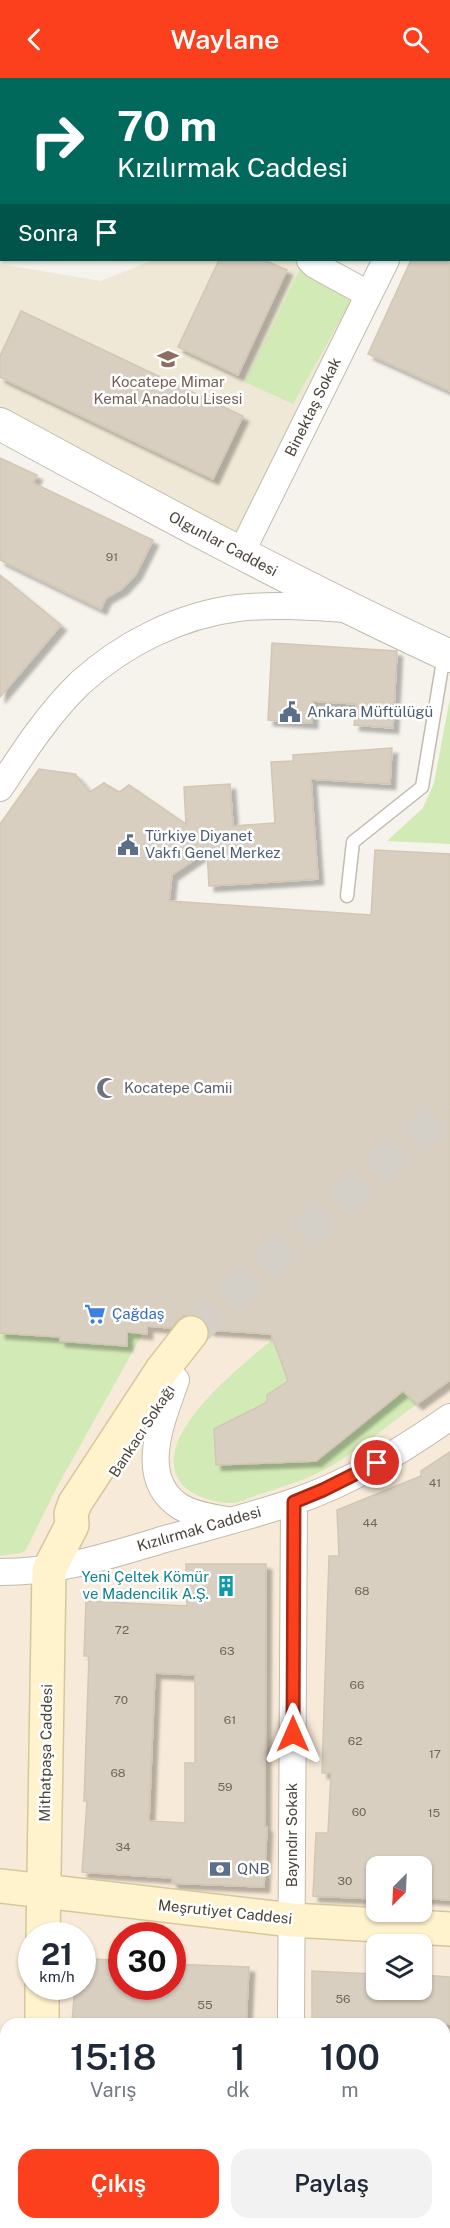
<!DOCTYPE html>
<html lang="tr">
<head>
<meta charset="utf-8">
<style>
  :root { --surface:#fff; --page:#f2f2f3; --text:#1f2937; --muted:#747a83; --accent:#fc3f1d }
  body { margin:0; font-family:"Public Sans",sans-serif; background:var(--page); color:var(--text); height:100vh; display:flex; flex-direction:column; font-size:22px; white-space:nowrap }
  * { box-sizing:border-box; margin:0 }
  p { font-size:20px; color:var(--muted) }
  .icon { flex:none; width:33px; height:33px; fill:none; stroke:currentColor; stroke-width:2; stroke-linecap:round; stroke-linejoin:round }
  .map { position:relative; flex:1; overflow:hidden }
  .panel { position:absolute; left:0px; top:1940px; width:450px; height:212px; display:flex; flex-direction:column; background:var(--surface); border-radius:18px 18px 0 0; box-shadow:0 2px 4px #0004 }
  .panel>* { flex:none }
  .banner { position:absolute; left:0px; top:0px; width:450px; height:183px; box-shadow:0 2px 4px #0004; background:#00695c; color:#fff; overflow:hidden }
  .needle { width:39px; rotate:204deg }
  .fabs { position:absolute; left:366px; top:1778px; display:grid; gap:12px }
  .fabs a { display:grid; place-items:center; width:66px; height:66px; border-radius:12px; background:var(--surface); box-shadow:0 2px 4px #0004; font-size:30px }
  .speed { position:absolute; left:18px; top:1844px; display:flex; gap:12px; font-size:30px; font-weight:700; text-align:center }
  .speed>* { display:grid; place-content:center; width:78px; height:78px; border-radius:50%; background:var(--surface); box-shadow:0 2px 4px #0004; line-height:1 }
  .speed small { font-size:15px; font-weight:400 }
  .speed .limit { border:9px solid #d22; background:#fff; color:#111 }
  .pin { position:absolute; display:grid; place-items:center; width:51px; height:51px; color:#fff; margin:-26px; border:3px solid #fff; border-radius:50%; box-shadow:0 2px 6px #0007 }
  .me { position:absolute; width:66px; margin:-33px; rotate:0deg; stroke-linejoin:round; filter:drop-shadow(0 0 4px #0008) }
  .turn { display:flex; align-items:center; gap:21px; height:126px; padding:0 18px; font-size:27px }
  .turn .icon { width:78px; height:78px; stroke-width:2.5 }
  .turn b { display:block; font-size:42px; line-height:51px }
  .then { display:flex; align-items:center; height:57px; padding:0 18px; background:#0003; gap:12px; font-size:22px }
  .eta { display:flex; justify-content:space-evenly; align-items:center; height:102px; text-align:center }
  .eta b { font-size:36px; font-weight:600; line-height:42px }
  .action { display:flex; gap:12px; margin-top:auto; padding:12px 18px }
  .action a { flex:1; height:69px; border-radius:18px; background:var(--accent); color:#fff; font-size:24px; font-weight:600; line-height:69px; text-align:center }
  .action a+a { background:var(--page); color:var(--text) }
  header { display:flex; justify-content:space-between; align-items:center; height:78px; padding:0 18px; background:var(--accent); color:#fff; font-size:27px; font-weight:600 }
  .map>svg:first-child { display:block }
  .commercial { fill:#f7ead8; fill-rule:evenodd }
  .education { fill:#efe8d6 }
  .green { fill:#d2eab5 }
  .building { fill:#d8cfc1; stroke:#d3c7b4; stroke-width:1.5; fill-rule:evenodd; filter:url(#shadow) }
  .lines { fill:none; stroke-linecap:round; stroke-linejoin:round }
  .secondary-tunnel { stroke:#d4d0c8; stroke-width:33; stroke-dasharray:33 16; stroke-linecap:butt }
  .service-casing { stroke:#c2bbae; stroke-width:15 }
  .minor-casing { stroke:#c2bbae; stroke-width:28 }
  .tertiary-casing { stroke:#c2bbae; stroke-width:34 }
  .secondary-casing { stroke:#d6c79b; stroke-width:36 }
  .service { stroke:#fff; stroke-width:12 }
  .minor { stroke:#fff; stroke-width:26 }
  .tertiary { stroke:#fff; stroke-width:32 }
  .secondary { stroke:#fff3cd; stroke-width:33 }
  .route-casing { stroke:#a42913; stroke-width:15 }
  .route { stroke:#fc3f1d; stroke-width:10 }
  .labels { text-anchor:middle; stroke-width:5; stroke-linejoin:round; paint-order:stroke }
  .number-label { font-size:12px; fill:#6e675b }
  .education-label { font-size:15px; fill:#785e54; stroke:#fff }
  .street-label { font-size:15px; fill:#4b4439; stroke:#fff }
  .service-label { font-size:15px; fill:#4e5e75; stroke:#fff; text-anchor:start }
  .worship-label { font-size:15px; fill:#5b616d; stroke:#fff; text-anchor:start }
  .shop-label { font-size:15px; fill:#366cbe; stroke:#fff; text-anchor:start }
  .culture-label { font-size:15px; fill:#0d838f; stroke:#fff; text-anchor:end }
</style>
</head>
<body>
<header><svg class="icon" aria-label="back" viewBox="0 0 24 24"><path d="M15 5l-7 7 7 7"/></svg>Waylane<svg class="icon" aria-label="search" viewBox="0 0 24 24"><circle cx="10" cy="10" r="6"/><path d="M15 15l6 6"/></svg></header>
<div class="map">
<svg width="450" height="2150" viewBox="0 0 450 2150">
  <defs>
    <filter id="shadow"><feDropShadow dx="5.5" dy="5.5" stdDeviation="1.5" flood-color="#0004"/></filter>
  </defs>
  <rect width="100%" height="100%" fill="#f6f3ec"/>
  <path class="commercial" d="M 450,1029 L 450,2150 L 0,2150 L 0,1255 L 60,1259 L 60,1263 L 126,1268 L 127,1254 L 147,1256 L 147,1248 L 195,1251 L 233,1216 ZM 376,1788 L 422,1788 L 422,1833 L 376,1833 ZM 32,1857 L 82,1857 L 82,1908 L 32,1908 ZM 122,1857 L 172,1857 L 172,1908 L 122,1908 ZM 376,1866 L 422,1866 L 422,1911 L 376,1911 ZM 6,1946 L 444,1946 L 444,2145 L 6,2145 Z"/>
  <path class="education" d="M 153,182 L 310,182 L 368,216 L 240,477 L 0,346 L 0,186 L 101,203 Z"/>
  <g class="green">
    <path d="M 300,191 L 354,218 L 293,326 L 245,304 Z"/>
    <path d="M 450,620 L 450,766 L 387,763 L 423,730 L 434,705 Z"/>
    <path d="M 127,1254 L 143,1255 L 57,1409 L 26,1472 L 21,1475 L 0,1478 L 0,1255 L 60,1259 L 60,1263 L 126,1268 Z"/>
    <path d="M 278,1257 L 284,1264 L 276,1271 L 288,1303 L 267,1317 L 267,1324 L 252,1330 L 247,1342 L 214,1351 L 216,1387 L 316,1383 L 403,1313 L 417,1326 C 386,1348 350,1380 316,1396 C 298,1404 279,1410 260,1416 C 251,1419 239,1426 230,1425 C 215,1425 189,1417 181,1405 C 146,1359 247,1283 278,1257 Z"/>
  </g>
  <g class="building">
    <path d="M 219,182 L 264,182 L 287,192 L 238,297 L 178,269 Z"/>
    <path d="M 411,182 L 450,182 L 450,313 L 368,276 Z"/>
    <path d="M 21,233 L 243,338 L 213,401 L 0,299 L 0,278 Z"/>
    <path d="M 0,380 L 37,397 L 33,405 L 153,462 L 136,496 L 122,511 L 106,520 L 101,531 L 0,482 Z"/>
    <path d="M 0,497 L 61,547 L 0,619 Z"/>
    <path d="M 272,565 L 397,573 L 393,650 L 354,647 L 356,626 L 313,623 L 312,645 L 268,642 Z"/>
    <path d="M 392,670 L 390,706 L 311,701 L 318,801 L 209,808 L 207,773 L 172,797 L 169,823 L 371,837 L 375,772 L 450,776 L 450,1302 L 417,1326 L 403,1313 L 316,1383 L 216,1387 L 214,1351 L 267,1324 L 267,1317 L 288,1303 L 271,1256 L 209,1252 L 203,1241 L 193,1236 L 183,1238 L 171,1250 L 147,1248 L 147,1256 L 127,1254 L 127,1268 L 60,1263 L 60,1259 L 0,1255 L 0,746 L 39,691 L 75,696 L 90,714 L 104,705 L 119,714 L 129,707 L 186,746 L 184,709 L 230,706 L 233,748 L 275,745 L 271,684 L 293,683 L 293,677 Z"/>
    <path d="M 450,1374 L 450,1822 L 422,1820 L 422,1788 L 376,1788 L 376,1821 L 313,1818 L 316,1755 L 328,1755 L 331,1695 L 322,1695 L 329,1478 L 339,1478 L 337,1432 L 421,1398 L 421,1393 Z"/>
    <path d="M 186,1486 L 266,1486 L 265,1749 L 267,1749 L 264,1809 L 172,1805 L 172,1800 L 82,1794 L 87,1723 L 84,1723 L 89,1578 L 84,1578 L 86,1523 L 187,1528 ZM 155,1595 L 195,1597 L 195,1685 L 185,1685 L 185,1745 L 149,1743 Z"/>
    <path d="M 82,1880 L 122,1883 L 122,1908 L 172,1908 L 172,1886 L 249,1889 L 246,1946 L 72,1944 L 75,1908 L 82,1908 Z"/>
    <path d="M 312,1893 L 373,1896 L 373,1911 L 422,1911 L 422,1897 L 450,1899 L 450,1946 L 312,1946 Z"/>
  </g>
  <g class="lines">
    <path class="secondary-tunnel" d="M 191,1255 L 233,1216 L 450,1029"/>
    <defs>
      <path id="service" d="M 347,818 L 353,764 L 422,709 L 444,577"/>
      <g id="minor">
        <path d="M 257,2 L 258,0"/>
        <path d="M 448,57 L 450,54"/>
        <path d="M 310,182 L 315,187 L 368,216"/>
        <path d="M 240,477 L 386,182"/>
        <path d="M 0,710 C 24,673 49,635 80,605 C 123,566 180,537 238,530 C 274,526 311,529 347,531"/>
        <path d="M 176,1302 C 163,1340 135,1401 181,1429 C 194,1437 211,1439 226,1442"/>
        <path d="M 0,1494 C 61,1494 108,1478 165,1461 C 208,1449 251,1438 293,1424 C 350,1405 401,1373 450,1339"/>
        <path d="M 291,1946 L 294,1424"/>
        <path d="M 288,2150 L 288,2145"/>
      </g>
      <path id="tertiary" d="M 0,346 C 149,427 296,507 450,578"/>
      <g id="secondary">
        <path d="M 0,3 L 1,0"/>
        <path d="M 0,1808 L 292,1842 L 450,1851"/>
        <path d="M 43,1857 L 49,1492 L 72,1447 L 71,1436 L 75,1425 L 162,1292 L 191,1255"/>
        <path d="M 42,1946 L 42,1908"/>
        <path d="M 38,2150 L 38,2145"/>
      </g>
    </defs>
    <use href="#service" class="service-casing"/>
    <use href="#minor" class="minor-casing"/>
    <use href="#tertiary" class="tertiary-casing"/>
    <use href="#secondary" class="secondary-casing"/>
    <use href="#service" class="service"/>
    <use href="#minor" class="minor"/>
    <use href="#tertiary" class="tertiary"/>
    <use href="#secondary" class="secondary"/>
  </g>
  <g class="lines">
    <defs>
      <path id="route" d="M 293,1656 L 294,1424 L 323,1412 L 377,1385"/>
    </defs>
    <use href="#route" class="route-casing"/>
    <use href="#route" class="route"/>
  </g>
  <defs>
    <symbol id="school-bare" viewBox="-9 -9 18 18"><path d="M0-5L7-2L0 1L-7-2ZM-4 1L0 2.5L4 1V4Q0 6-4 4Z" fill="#8d6e63" stroke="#fff" stroke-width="2.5" paint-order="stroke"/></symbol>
    <symbol id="civic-bare" viewBox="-9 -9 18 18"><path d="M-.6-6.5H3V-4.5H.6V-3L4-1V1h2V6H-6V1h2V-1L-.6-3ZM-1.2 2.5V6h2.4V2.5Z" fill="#5c6f8a" stroke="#fff" stroke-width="2.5" paint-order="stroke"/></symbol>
    <symbol id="mosque-bare" viewBox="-9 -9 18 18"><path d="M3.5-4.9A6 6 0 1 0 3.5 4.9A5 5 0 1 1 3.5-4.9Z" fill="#6b7280" stroke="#fff" stroke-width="2.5" paint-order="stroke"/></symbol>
    <symbol id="supermarket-bare" viewBox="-9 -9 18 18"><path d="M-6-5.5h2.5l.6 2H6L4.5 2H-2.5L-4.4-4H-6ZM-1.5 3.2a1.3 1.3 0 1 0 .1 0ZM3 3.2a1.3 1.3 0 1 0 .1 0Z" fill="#3f7fe0" stroke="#fff" stroke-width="2.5" paint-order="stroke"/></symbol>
    <symbol id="building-bare" viewBox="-9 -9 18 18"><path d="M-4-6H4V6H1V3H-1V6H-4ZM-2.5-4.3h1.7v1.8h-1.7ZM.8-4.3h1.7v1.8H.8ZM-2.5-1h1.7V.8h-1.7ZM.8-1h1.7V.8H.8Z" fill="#0f9aa8" stroke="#fff" stroke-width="2.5" paint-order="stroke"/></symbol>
    <symbol id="bank-bare" viewBox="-9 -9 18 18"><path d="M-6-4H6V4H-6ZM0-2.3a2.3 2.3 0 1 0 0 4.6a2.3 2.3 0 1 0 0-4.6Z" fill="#5c6f8a" stroke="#fff" stroke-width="2.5" paint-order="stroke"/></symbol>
  </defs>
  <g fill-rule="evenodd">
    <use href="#school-bare" x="153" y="266" width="30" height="30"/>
    <use href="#civic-bare" x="275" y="619" width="30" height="30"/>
    <use href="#civic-bare" x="113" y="752" width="30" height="30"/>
    <use href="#mosque-bare" x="92" y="995" width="30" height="30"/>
    <use href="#supermarket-bare" x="80" y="1221" width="30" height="30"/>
    <use href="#building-bare" x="211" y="1493" width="30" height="30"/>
    <use href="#bank-bare" x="205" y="1776" width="30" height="30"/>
  </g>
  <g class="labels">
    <g class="number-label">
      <text x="112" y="483">91</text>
      <text x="435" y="1409">41</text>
      <text x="370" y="1449">44</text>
      <text x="362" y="1517">68</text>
      <text x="122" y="1556">72</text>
      <text x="227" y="1577">63</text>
      <text x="357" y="1611">66</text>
      <text x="121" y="1626">70</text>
      <text x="230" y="1646">61</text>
      <text x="355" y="1667">62</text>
      <text x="435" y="1680">17</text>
      <text x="118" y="1699">68</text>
      <text x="225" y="1713">59</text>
      <text x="359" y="1738">60</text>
      <text x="434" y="1739">15</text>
      <text x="123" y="1773">34</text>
      <text x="345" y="1807">30</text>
      <text x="343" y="1925">56</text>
      <text x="205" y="1931">55</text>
    </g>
    <g class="education-label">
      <text x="168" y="309">Kocatepe Mimar<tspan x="168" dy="17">Kemal Anadolu Lisesi</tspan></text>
    </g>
    <g class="street-label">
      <text transform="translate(313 329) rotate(-64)" y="5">Binektaş Sokak</text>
      <text transform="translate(223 466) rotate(28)" y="5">Olgunlar Caddesi</text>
      <text transform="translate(142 1353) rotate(-57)" y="5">Bankacı Sokağı</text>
      <text transform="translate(199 1451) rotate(-16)" y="5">Kızılırmak Caddesi</text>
      <text transform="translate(46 1675) rotate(-89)" y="5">Mithatpaşa Caddesi</text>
      <text transform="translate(292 1757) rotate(-90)" y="5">Bayındır Sokak</text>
      <text transform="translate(225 1834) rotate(6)" y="5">Meşrutiyet Caddesi</text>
    </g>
    <g class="service-label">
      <text x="307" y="639">Ankara Müftülügü</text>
      <text x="145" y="763">Türkiye Diyanet<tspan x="145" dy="17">Vakfı Genel Merkez</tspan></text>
      <text x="237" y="1796">QNB</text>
    </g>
    <g class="worship-label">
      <text x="124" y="1015">Kocatepe Camii</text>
    </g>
    <g class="shop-label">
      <text x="112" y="1241">Çağdaş</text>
    </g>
    <g class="culture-label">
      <text x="209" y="1504">Yeni Çeltek Kömür<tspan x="209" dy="17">ve Madencilik A.Ş.</tspan></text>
    </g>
  </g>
</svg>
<div class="fabs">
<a><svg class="needle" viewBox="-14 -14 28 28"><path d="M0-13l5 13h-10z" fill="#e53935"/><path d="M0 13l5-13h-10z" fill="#747a83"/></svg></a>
<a><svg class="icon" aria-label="layers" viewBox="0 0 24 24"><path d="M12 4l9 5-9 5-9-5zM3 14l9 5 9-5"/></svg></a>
</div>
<div class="speed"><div>21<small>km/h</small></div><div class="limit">30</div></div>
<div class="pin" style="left:377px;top:1385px;background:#d93025"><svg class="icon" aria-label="arrive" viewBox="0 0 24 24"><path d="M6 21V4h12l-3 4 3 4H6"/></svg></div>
<svg class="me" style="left:293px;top:1656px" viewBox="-20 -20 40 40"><path d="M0-17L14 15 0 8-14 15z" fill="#fc3f1d" stroke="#fff" stroke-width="4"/></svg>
<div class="banner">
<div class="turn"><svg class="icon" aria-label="right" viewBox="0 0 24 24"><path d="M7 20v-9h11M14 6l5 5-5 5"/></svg><div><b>70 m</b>Kızılırmak Caddesi</div></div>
<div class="then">Sonra<svg class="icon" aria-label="arrive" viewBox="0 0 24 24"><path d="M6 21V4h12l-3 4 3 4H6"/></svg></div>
</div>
<section class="panel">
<div class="eta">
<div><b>15:18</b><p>Varış</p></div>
<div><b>1</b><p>dk</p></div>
<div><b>100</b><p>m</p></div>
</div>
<div class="action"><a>Çıkış</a><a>Paylaş</a></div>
</section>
</div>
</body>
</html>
